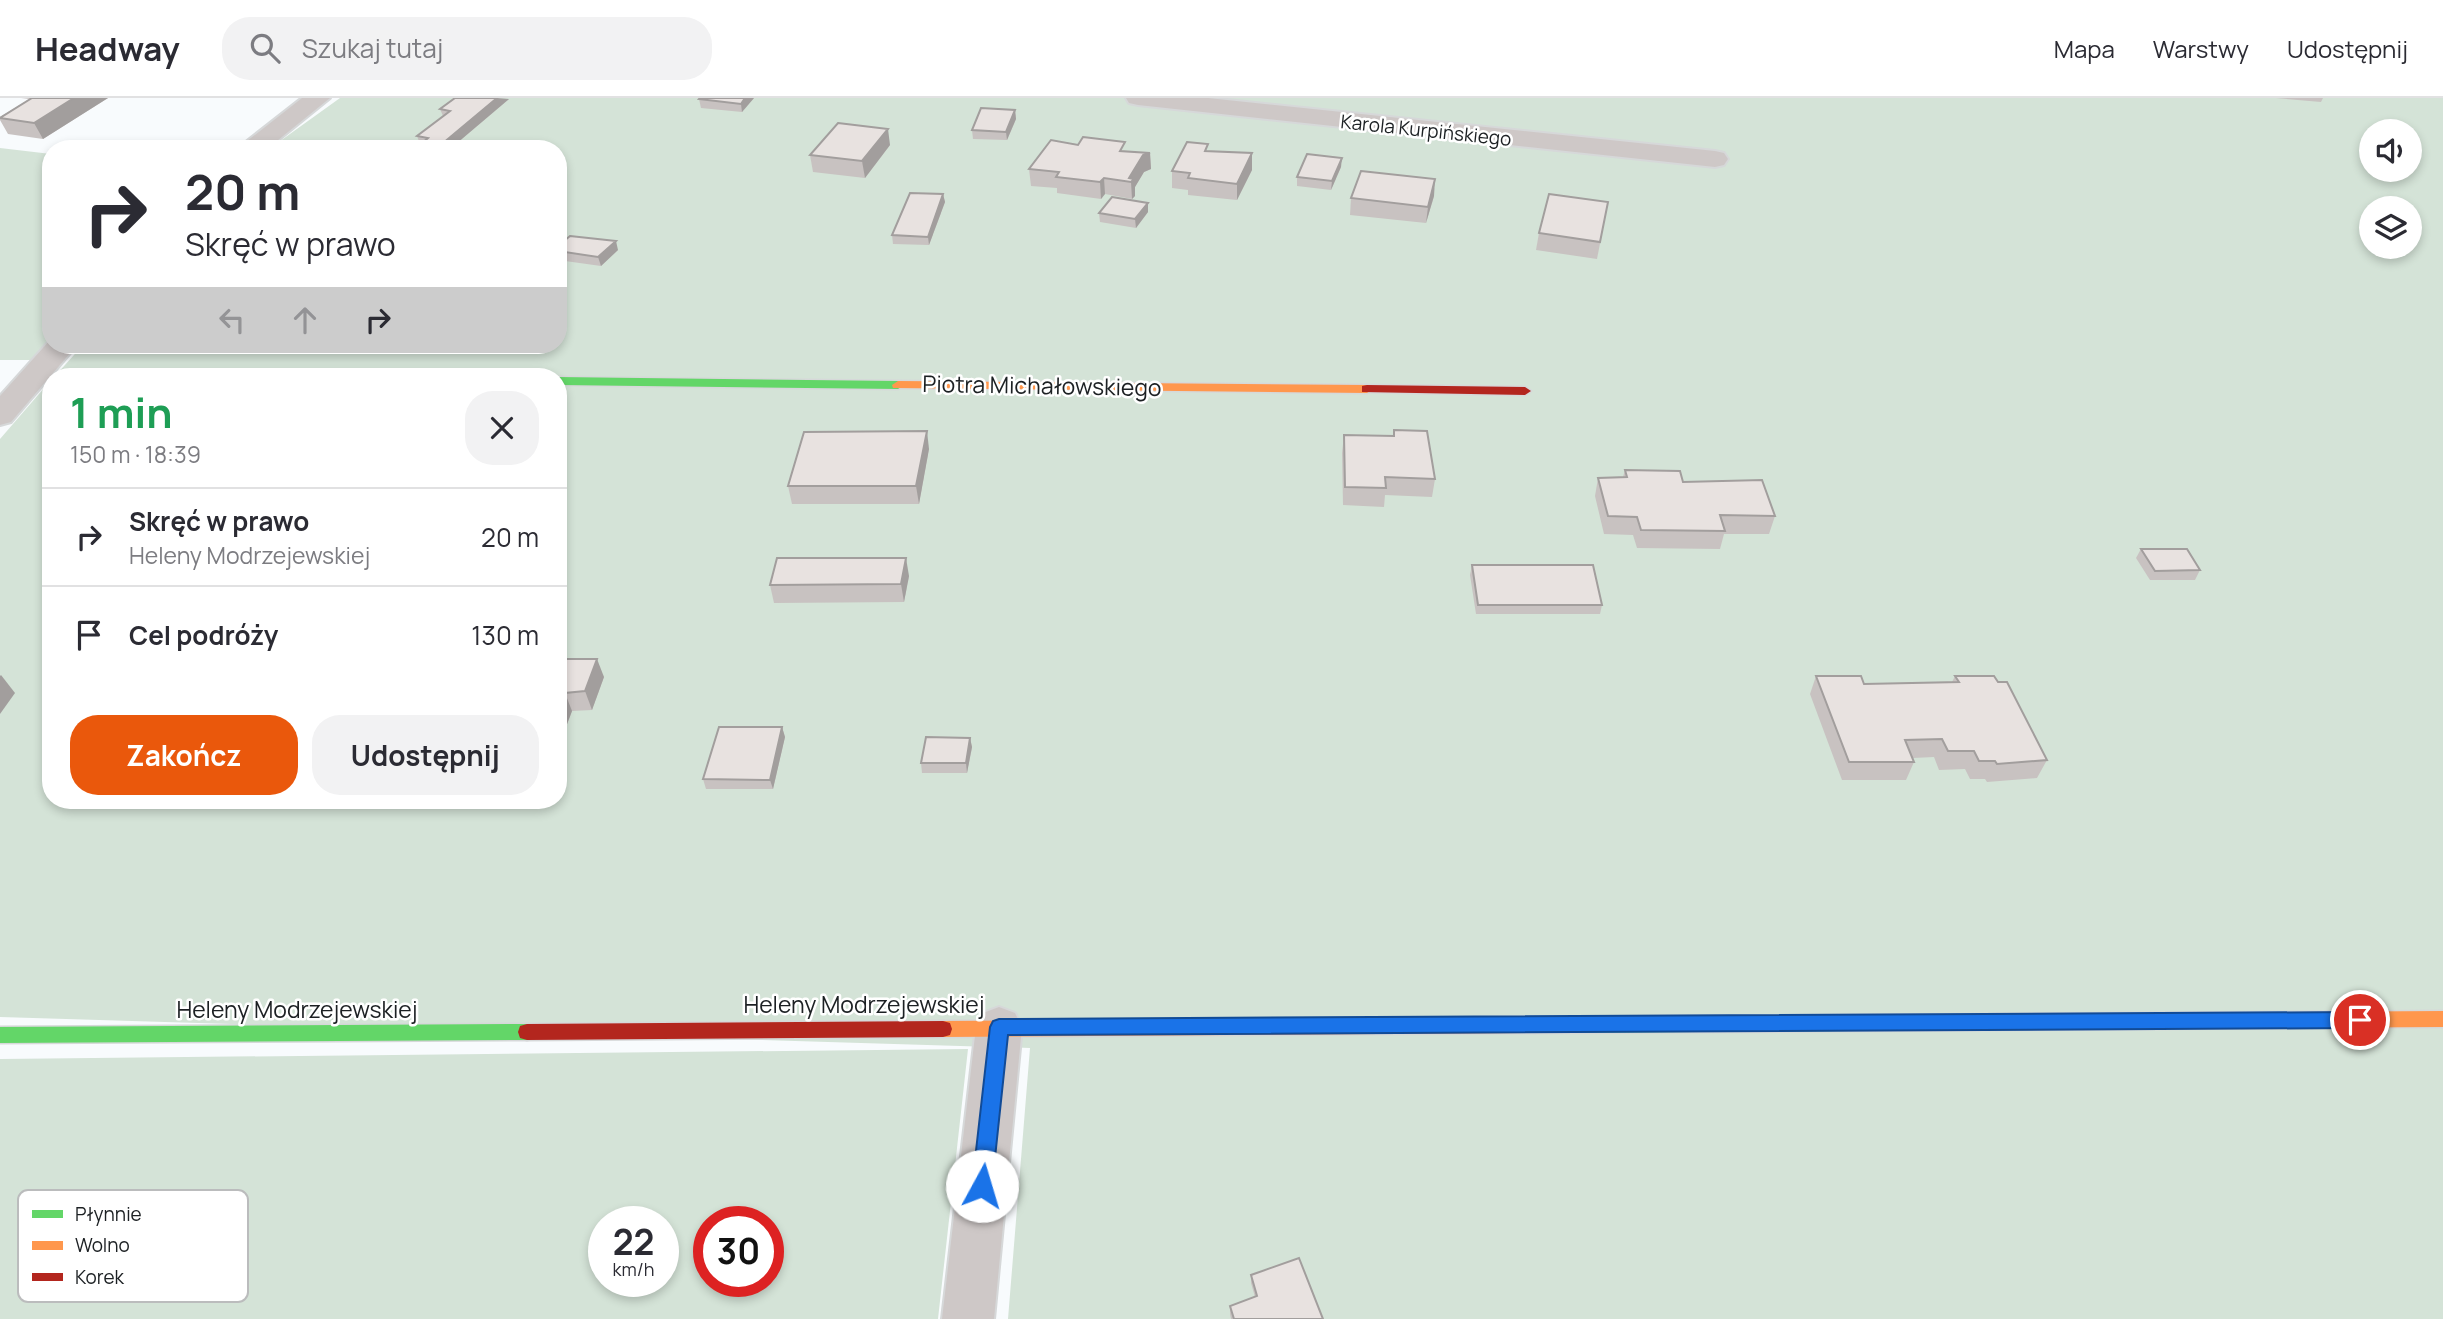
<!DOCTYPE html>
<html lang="pl">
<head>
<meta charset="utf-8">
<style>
  :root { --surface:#fff; --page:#f2f2f3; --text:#2b2b33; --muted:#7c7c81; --line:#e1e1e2; --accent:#ea580c }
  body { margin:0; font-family:Manrope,sans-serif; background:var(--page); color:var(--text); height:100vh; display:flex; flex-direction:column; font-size:26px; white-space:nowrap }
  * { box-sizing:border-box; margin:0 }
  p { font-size:23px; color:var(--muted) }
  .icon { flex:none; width:38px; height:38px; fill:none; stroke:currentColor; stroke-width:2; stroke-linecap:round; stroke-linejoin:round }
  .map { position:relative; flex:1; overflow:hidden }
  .panel { position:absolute; left:42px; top:270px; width:525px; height:441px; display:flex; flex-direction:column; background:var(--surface); border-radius:28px; box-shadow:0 4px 10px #0003 }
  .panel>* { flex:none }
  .guide { position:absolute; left:42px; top:42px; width:525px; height:214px; border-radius:28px; box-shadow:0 4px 10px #0003; background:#fff; color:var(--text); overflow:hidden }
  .tools { position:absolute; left:2359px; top:21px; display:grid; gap:14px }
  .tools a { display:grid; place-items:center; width:63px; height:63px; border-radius:50%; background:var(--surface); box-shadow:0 4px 10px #0003; font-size:35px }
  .speed { position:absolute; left:588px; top:1108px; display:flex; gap:14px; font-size:35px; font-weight:700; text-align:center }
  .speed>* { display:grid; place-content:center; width:91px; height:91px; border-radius:50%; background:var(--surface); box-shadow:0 4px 10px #0003; line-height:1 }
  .speed small { font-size:18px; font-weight:400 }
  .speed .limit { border:10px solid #d22; background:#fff; color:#111 }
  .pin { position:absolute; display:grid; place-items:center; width:60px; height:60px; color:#fff; margin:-30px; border:4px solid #fff; border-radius:50%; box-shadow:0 2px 7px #0007 }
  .me { position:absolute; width:77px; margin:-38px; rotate:6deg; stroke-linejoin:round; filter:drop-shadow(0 0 5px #0008) }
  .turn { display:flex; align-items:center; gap:24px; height:147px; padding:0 28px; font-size:32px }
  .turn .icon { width:91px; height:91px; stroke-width:2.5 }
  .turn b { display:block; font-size:49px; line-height:60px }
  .lanes { display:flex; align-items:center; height:66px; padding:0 28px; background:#0003; justify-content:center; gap:35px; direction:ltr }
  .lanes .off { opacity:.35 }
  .round { display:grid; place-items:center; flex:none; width:74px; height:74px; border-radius:28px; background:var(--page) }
  .summary { display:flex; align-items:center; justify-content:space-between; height:119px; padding:0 28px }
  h1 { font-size:42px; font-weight:700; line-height:52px; color:#1e9e55 }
  .button { display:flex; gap:14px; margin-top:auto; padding:14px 28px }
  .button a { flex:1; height:80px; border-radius:28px; background:var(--accent); color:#fff; font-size:28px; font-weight:700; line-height:80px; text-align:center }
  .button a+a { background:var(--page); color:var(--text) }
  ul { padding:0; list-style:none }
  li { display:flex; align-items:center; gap:21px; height:98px; padding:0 28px; border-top:2px solid var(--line) }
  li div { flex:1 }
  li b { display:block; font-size:26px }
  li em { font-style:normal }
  header { display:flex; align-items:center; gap:42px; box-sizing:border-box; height:98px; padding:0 35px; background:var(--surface); border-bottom:2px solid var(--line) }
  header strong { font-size:33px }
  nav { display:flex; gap:38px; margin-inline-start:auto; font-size:24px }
  .search { width:490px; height:63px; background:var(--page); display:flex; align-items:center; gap:18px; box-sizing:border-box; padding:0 24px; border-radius:28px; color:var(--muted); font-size:26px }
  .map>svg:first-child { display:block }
  .green { fill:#d4e3d7; fill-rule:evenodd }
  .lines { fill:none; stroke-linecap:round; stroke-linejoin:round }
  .street-casing { stroke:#d6d8d9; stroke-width:4 }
  .fast-casing { stroke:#d6d8d9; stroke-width:3 }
  .slow-casing { stroke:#d6d8d9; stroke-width:3 }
  .jam-casing { stroke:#d6d8d9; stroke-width:3 }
  .street { fill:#cec8c7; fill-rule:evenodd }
  .fast { fill:#63d668; fill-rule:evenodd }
  .slow { fill:#ff974d; fill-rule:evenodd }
  .jam { fill:#b3261e; fill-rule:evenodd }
  .wall { fill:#c8c2c1 }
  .shaded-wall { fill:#a29e9d }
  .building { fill:#e8e2e0; stroke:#a29e9d; stroke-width:2 }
  .route { fill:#1a73e8; stroke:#114b97; stroke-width:2 }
  .labels { text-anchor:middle; stroke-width:5; stroke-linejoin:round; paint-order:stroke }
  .far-street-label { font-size:19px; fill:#1c2023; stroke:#fff }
  .street-label { font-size:23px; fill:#1c2023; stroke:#fff }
  .key { fill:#fff; stroke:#bbbcbd; stroke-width:2 }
  .key-label { font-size:19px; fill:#1c2023 }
</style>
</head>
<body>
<header>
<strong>Headway</strong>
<div class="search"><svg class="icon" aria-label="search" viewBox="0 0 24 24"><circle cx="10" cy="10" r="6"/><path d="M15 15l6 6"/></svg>Szukaj tutaj</div>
<nav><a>Mapa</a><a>Warstwy</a><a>Udostępnij</a></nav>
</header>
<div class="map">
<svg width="2443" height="1221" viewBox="0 0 2443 1221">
  <rect width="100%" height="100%" fill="#f8fbfd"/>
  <g class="green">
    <path d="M 340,0 L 2443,0 L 2443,1221 L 1008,1221 L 1030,950 L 0,919 L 0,341 L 51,282 L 51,702 L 558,702 L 558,278 L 55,278 L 83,247 L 558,247 L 558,51 L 269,51 ZM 2371,33 L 2410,33 L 2410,72 L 2371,72 ZM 2371,110 L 2410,110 L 2410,149 L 2371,149 Z"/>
    <path d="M 0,50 L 51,56 L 51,240 L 32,262 L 0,262 Z"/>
    <path d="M 968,951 L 938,1221 L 0,1221 L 0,961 ZM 604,1124 L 663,1124 L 663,1183 L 604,1183 ZM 709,1124 L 768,1124 L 768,1183 L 709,1183 Z"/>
  </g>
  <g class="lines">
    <defs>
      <g id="street">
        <path d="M 302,0 L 330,0 L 267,51 L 237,51 Z"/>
        <path d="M 1126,0 L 1208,0 L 1715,53 L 1724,55 L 1728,61 L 1724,67 L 1715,69 L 1138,7 L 1129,5 Z"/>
        <path d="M 51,241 L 51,247 L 77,247 L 11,324 L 0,327 L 0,298 Z"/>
        <path d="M 999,909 L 1015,915 L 1022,929 L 994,1221 L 942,1221 L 976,929 L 983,915 Z"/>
      </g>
      <g id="fast">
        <path d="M 558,279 L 898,283 L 904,287 L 898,291 L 558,287 Z"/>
        <path d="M 1997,916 L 2004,918 L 2006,924 L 2004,930 L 1997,932 L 1535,935 L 1528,933 L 1526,927 L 1528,921 L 1535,919 Z"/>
        <path d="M 527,926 L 534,928 L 536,934 L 534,940 L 527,942 L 0,945 L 0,929 Z"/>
      </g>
      <g id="slow">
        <path d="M 898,283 L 1367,287 L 1373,291 L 1367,295 L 893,290 L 892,287 Z"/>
        <path d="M 2443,913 L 2443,929 L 1997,932 L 1990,930 L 1988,924 L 1990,918 L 1997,916 Z"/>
        <path d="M 1535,919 L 1542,921 L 1544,927 L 1542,933 L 1535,935 L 943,939 L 936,937 L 934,931 L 936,925 L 943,923 Z"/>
      </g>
      <g id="jam">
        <path d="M 1367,287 L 1525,289 L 1531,293 L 1525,297 L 1362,294 L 1362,288 Z"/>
        <path d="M 943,923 L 950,925 L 952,931 L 950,937 L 943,939 L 527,942 L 520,940 L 518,934 L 520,928 L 527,926 Z"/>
      </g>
    </defs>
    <use href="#street" class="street-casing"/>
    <use href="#fast" class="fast-casing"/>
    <use href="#slow" class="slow-casing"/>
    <use href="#jam" class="jam-casing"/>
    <use href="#street" class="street"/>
    <use href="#fast" class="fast"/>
    <use href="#slow" class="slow"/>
    <use href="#jam" class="jam"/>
  </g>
  <g class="wall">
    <path d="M 21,0 L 108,0 L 43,41 L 8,36 L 0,22 L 0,19 L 30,1 Z"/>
    <path d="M 754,0 L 742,14 L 701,10 L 699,1 Z"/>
    <path d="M 2276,0 L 2323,0 L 2321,4 Z"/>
    <path d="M 509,1 L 450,51 L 415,51 L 420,46 L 417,38 L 443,18 L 440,11 Z"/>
    <path d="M 1015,12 L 1016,21 L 1007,42 L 973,41 L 972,32 Z"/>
    <path d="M 890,47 L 865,80 L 813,74 L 810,57 Z"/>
    <path d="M 1078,47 L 1125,53 L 1150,55 L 1151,71 L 1144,74 L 1135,89 L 1135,98 L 1132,101 L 1105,96 L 1101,101 L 1057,95 L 1057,90 L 1031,88 L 1029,71 Z"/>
    <path d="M 1208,53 L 1252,55 L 1252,72 L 1237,102 L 1188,97 L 1188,92 L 1172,90 L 1172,73 Z"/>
    <path d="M 1341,69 L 1331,92 L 1297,88 L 1297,79 Z"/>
    <path d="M 943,96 L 945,104 L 929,147 L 893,146 L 892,137 Z"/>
    <path d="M 1434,98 L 1426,125 L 1350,117 L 1351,100 Z"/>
    <path d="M 1608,104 L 1597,161 L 1536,152 L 1539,135 Z"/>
    <path d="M 1148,114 L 1136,130 L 1100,124 L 1099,115 Z"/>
    <path d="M 558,148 L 618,152 L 601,168 L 558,162 Z"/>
    <path d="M 1344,337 L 1435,381 L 1432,399 L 1385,397 L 1384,409 L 1343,407 L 1342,355 Z"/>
    <path d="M 929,351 L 919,406 L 792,406 L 788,388 Z"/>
    <path d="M 1625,372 L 1683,384 L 1775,418 L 1769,436 L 1724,436 L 1720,451 L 1637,450 L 1633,437 L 1604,436 L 1595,398 L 1598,380 L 1623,379 Z"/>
    <path d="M 2141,451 L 2200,472 L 2195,482 L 2150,482 L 2136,460 Z"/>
    <path d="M 1472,467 L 1602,507 L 1600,516 L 1476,516 L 1470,477 Z"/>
    <path d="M 909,478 L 904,504 L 774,505 L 770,487 Z"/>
    <path d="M 558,561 L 604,579 L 592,612 L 572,613 L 561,642 L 558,643 Z"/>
    <path d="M 1816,578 L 1864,586 L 1952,584 L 1955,578 L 2047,662 L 2037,680 L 1987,684 L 1985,681 L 1970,681 L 1965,671 L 1939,672 L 1934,659 L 1913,660 L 1914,664 L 1906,682 L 1842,682 L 1810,596 Z"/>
    <path d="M 782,629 L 785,639 L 773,691 L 706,691 L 703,681 Z"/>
    <path d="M 970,640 L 972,649 L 967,675 L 922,675 L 921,665 Z"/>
    <path d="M 1251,1177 L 1323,1221 L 1231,1221 L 1230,1216 L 1230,1208 L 1255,1199 L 1251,1185 Z"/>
  </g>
  <g class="shaded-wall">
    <path d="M 74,0 L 108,0 L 43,41 L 34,25 Z"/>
    <path d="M 497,0 L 509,1 L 450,51 L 436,51 Z"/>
    <path d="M 745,0 L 754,0 L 742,14 L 741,6 Z"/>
    <path d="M 1015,12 L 1016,21 L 1007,42 L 1006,34 Z"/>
    <path d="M 888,31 L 890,47 L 865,80 L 862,63 Z"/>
    <path d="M 1150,55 L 1151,71 L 1144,74 L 1135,89 L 1135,98 L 1132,101 L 1131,84 L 1129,80 L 1143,57 Z"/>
    <path d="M 1252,55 L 1252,72 L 1237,102 L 1237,86 Z"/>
    <path d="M 1342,60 L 1341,69 L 1331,92 L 1332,83 Z"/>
    <path d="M 1104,80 L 1105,96 L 1101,101 L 1100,84 Z"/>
    <path d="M 1435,81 L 1434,98 L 1426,125 L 1428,109 Z"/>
    <path d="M 943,96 L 945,104 L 929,147 L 928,139 Z"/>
    <path d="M 1148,105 L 1148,114 L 1136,130 L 1135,121 Z"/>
    <path d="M 616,143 L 618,152 L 601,168 L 598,159 Z"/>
    <path d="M 927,333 L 929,351 L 919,406 L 916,388 Z"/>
    <path d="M 906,460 L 909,478 L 904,504 L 901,486 Z"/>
    <path d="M 597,561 L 604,579 L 592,612 L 585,593 Z"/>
    <path d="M 1,577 L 15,595 L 0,616 L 0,578 Z"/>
    <path d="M 565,595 L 572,613 L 561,642 L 558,637 L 558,611 Z"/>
    <path d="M 782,629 L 785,639 L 773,691 L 770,682 Z"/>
    <path d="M 970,640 L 972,649 L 967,675 L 966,665 Z"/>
  </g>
  <g class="building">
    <path d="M 32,0 L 74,0 L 34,25 L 0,20 Z"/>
    <path d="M 455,0 L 497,0 L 436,51 L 415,51 L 428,40 L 417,38 L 450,13 L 440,11 Z"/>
    <path d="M 700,0 L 745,0 L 741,6 L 699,1 Z"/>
    <path d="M 981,10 L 1015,12 L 1006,34 L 972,32 Z"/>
    <path d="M 838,25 L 888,31 L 862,63 L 810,57 Z"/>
    <path d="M 1083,39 L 1125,44 L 1120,53 L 1150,55 L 1143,57 L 1129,80 L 1134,81 L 1131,84 L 1104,80 L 1100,84 L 1056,79 L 1059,74 L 1029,71 L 1051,42 L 1078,47 Z"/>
    <path d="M 1187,44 L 1208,46 L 1205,53 L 1252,55 L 1237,86 L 1188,80 L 1190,75 L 1172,73 Z"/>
    <path d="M 1307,56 L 1342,60 L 1332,83 L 1297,79 Z"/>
    <path d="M 1361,73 L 1435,81 L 1428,109 L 1351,100 Z"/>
    <path d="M 910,95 L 943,96 L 928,139 L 892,137 Z"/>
    <path d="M 1549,96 L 1608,104 L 1600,144 L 1539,135 Z"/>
    <path d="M 1112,99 L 1148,105 L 1135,121 L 1099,115 Z"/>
    <path d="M 570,138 L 616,143 L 598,159 L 558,153 L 558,148 Z"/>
    <path d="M 1394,332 L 1427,333 L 1435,381 L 1385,379 L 1386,390 L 1345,389 L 1344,337 L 1394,338 Z"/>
    <path d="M 927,333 L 916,388 L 788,388 L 804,334 Z"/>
    <path d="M 1625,372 L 1680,373 L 1683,384 L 1762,382 L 1775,418 L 1720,417 L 1725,433 L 1641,432 L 1637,419 L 1608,418 L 1598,380 L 1627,379 Z"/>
    <path d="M 2141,451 L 2187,451 L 2200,472 L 2155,473 Z"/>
    <path d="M 777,460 L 906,460 L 901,486 L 770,487 Z"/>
    <path d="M 1472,467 L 1593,467 L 1602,507 L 1478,507 Z"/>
    <path d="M 558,561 L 597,561 L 585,593 L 565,595 L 558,611 Z"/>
    <path d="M 1816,578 L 1861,578 L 1864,586 L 1959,584 L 1955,578 L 1994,578 L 1998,584 L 2007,584 L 2047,662 L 1997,666 L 1995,663 L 1979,663 L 1974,653 L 1948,653 L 1942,641 L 1905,642 L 1914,664 L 1849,664 Z"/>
    <path d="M 719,629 L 782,629 L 770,682 L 703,681 Z"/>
    <path d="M 926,639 L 970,640 L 966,665 L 921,665 Z"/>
    <path d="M 1299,1160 L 1323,1221 L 1234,1221 L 1230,1208 L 1257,1198 L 1251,1177 Z"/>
  </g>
  <path class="route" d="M 2360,914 L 2366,916 L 2369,922 L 2366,928 L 2360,930 L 1008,937 L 992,1088 L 989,1095 L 982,1098 L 975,1095 L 972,1088 L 990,929 L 993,923 L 999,921 Z"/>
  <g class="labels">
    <g class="far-street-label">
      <text transform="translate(1426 32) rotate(6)" y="7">Karola Kurpińskiego</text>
    </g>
    <g class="street-label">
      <text transform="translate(1042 288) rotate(1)" y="8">Piotra Michałowskiego</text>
      <text x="864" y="915">Heleny Modrzejewskiej</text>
      <text x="297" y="920">Heleny Modrzejewskiej</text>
    </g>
  </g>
  <rect x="18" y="1092" width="230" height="112" rx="10" class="key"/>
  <rect x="32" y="1112" width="31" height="8" fill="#63d668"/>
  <rect x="32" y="1143" width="31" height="9" fill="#ff974d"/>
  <rect x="32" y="1175" width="31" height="8" fill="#b3261e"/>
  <g class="key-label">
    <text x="75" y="1123">Płynnie</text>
    <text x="75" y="1154">Wolno</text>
    <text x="75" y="1186">Korek</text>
  </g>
</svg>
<div class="tools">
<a><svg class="icon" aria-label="sound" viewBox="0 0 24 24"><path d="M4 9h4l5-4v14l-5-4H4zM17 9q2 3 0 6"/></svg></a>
<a><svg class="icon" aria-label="layers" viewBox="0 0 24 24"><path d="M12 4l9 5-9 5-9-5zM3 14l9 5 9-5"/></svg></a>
</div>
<div class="speed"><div>22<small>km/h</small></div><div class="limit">30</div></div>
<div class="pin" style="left:2360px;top:922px;background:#d93025"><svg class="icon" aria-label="arrive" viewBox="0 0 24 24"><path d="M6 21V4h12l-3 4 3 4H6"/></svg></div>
<svg class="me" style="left:982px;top:1088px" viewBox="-20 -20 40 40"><circle r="19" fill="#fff"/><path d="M0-13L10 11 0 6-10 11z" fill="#1a73e8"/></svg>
<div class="guide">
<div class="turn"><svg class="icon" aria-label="right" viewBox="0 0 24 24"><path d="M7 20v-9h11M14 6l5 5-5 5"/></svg><div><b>20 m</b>Skręć w prawo</div></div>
<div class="lanes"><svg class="icon off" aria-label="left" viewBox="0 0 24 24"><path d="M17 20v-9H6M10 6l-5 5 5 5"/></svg><svg class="icon off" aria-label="ahead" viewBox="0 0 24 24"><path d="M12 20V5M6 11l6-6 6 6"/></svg><svg class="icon" aria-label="right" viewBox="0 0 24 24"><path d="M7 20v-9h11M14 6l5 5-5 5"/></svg></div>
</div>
<section class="panel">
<div class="summary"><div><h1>1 min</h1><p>150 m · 18:39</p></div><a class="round"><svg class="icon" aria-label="close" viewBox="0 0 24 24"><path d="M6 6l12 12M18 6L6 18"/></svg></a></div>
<ul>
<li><svg class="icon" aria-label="right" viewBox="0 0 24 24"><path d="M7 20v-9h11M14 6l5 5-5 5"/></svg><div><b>Skręć w prawo</b><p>Heleny Modrzejewskiej</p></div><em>20 m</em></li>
<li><svg class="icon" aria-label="arrive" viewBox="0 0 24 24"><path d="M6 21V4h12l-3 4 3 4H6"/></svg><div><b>Cel podróży</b></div><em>130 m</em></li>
</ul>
<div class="button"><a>Zakończ</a><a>Udostępnij</a></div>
</section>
</div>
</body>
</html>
